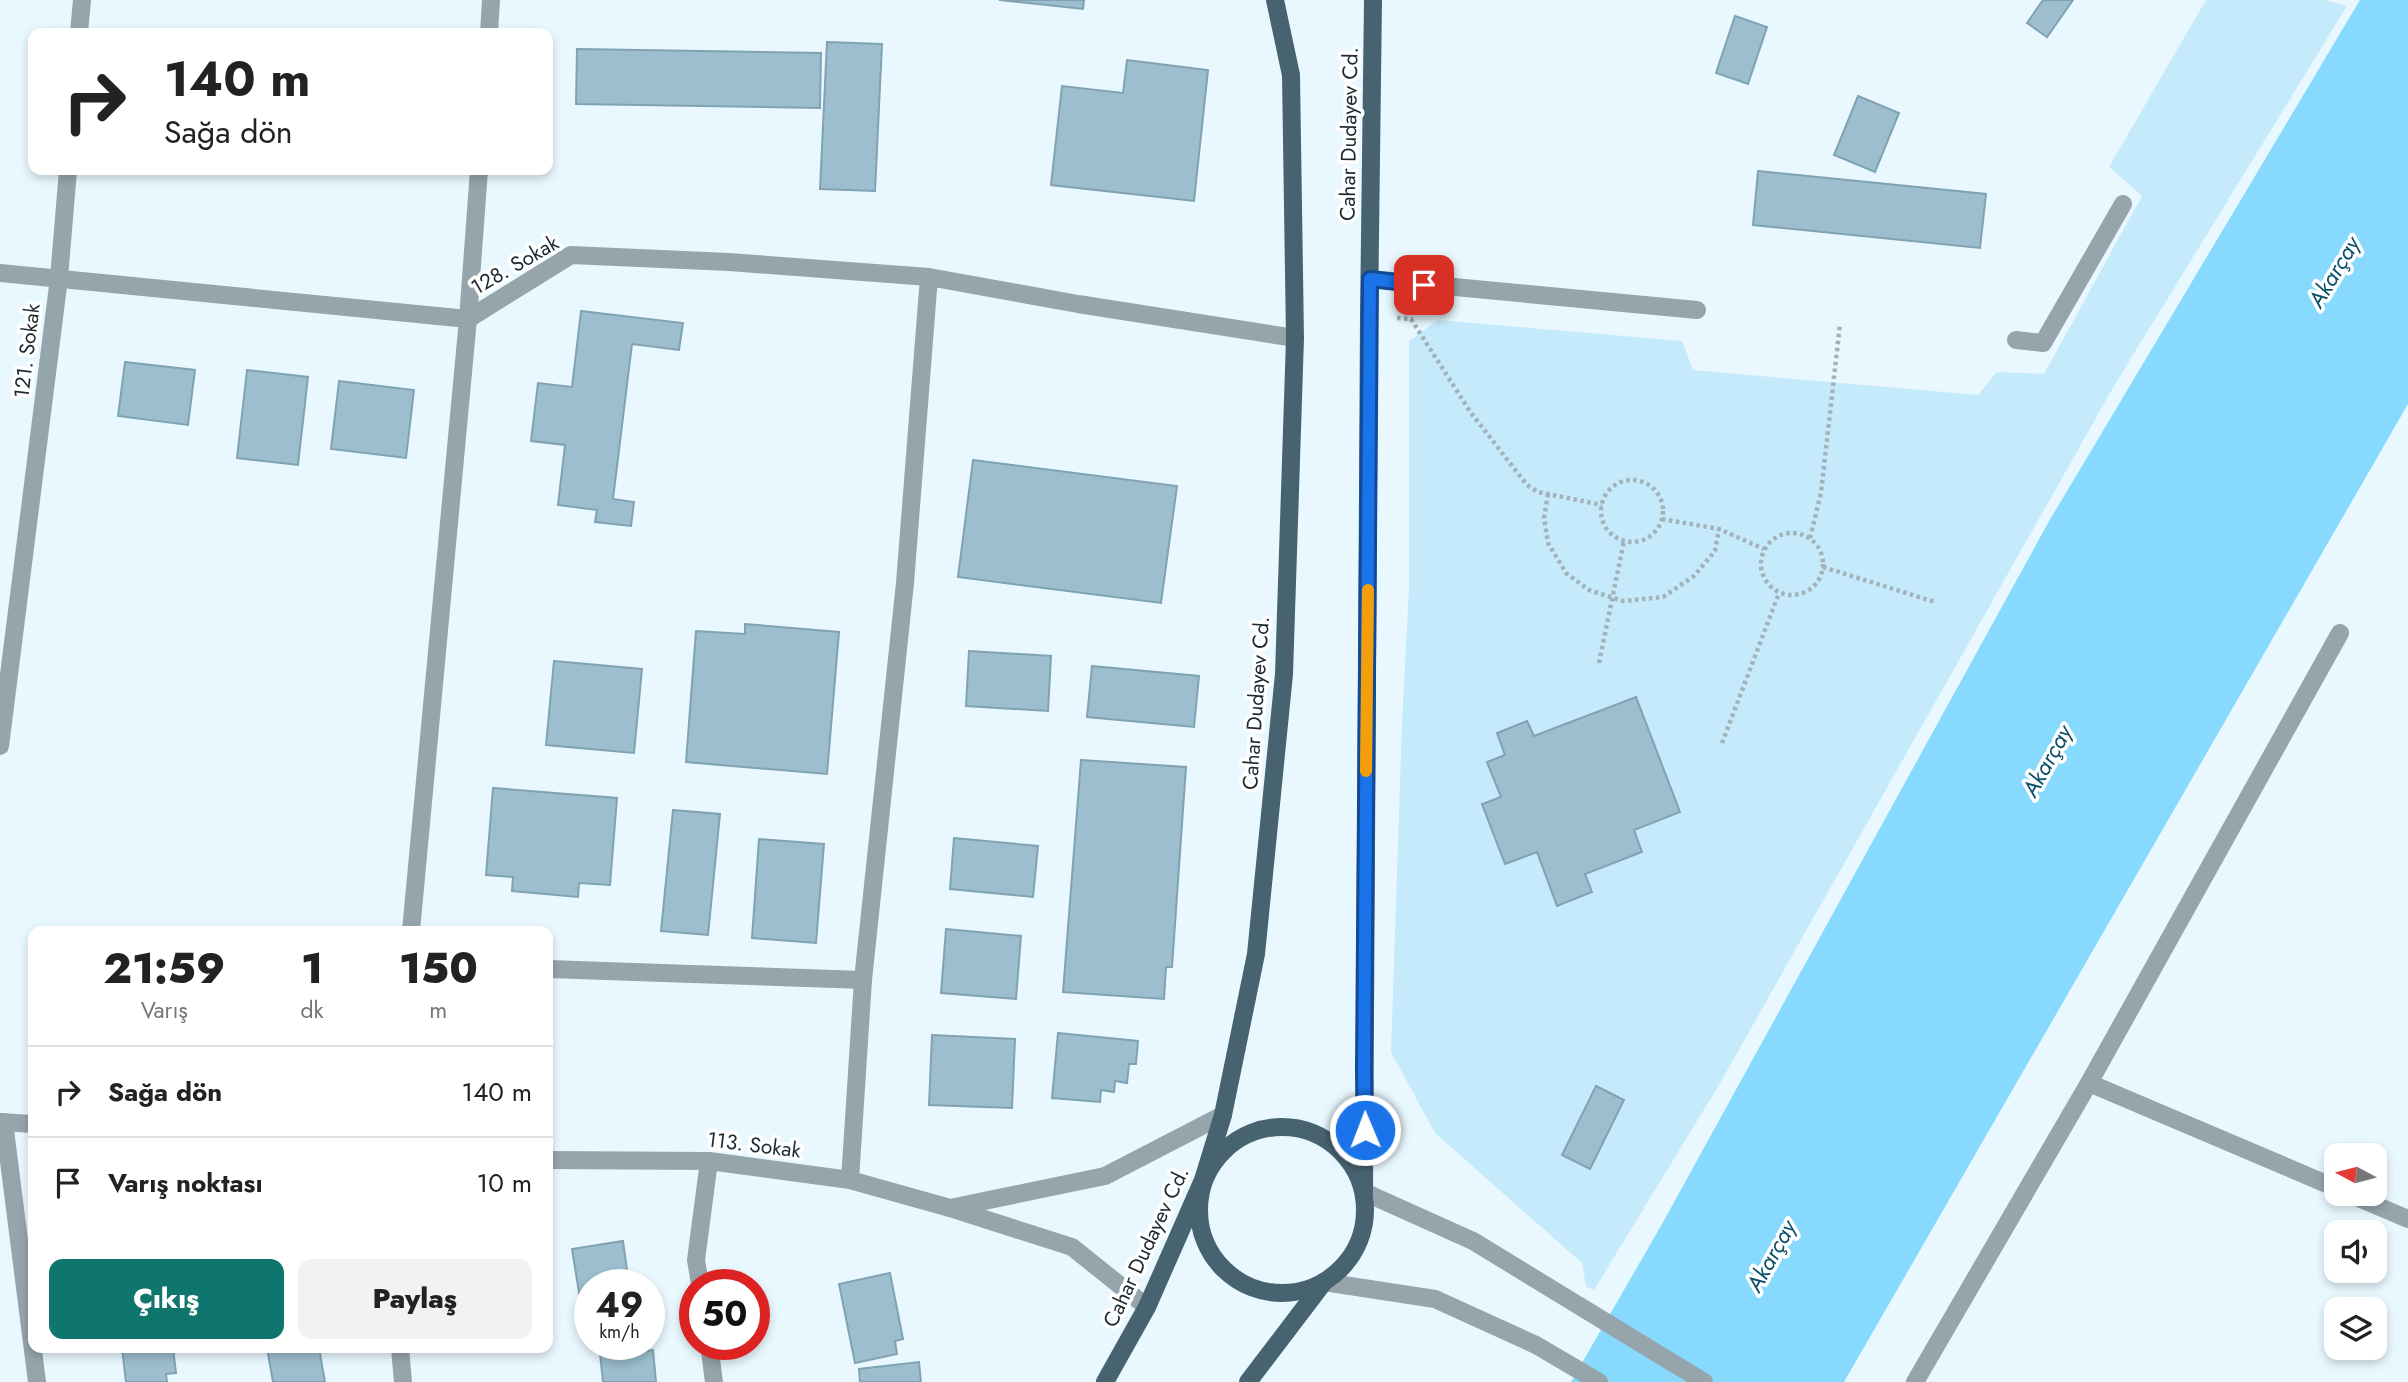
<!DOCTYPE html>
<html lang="tr">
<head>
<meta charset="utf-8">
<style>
  :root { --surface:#fff; --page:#f2f2f2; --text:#222; --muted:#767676; --line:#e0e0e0; --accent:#0f766e }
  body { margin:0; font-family:Jost,sans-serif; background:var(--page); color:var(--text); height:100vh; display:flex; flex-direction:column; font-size:26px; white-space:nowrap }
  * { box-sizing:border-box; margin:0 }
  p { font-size:23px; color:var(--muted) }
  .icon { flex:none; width:38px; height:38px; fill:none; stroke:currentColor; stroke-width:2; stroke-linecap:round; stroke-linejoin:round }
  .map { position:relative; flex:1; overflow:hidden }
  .drawer { position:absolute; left:28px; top:926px; width:525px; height:427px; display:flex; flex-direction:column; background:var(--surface); border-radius:14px; box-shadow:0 4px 10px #0003 }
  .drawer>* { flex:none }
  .top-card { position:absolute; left:28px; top:28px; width:525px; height:147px; border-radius:14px; box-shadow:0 4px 10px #0003; background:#fff; color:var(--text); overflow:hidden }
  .needle { width:46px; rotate:277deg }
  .tools { position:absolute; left:2324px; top:1143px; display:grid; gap:14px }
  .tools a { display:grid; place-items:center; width:63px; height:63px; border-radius:14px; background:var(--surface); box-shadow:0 4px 10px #0003; font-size:35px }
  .speed { position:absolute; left:574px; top:1269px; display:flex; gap:14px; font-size:35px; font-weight:700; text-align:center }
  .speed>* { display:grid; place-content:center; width:91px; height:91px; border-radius:50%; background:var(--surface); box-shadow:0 4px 10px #0003; line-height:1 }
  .speed small { font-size:18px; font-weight:400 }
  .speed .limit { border:10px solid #d22; background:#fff; color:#111 }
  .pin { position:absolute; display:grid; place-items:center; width:60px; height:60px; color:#fff; margin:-30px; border-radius:14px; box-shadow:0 4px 10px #0006 }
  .me { position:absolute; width:77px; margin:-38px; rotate:359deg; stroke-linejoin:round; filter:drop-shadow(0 0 5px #0008) }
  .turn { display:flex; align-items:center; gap:24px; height:147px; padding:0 21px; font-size:32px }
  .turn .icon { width:91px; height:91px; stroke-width:2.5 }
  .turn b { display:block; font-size:49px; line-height:60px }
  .eta { display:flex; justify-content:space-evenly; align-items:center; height:119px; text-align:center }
  .eta b { font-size:42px; font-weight:800; line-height:49px }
  .primary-button { display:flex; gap:14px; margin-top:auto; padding:14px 21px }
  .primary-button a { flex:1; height:80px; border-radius:14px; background:var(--accent); color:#fff; font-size:28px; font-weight:800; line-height:80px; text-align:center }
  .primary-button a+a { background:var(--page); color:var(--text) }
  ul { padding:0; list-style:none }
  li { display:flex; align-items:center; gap:21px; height:91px; padding:0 21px; border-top:2px solid var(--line) }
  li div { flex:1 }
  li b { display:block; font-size:26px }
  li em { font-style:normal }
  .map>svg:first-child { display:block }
  .green { fill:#c5eafc }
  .water { fill:#87d9fe }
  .building { fill:#9cbecf; stroke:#80a2b2; stroke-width:2 }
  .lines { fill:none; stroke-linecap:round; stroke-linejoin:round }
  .path { stroke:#a3b2b9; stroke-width:4.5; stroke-dasharray:3.5 3.5; stroke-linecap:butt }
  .minor { stroke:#96a5ac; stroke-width:18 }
  .major { stroke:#486370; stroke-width:18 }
  .route-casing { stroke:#114b97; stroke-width:18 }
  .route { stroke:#1a73e8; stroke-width:12 }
  .slow { stroke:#f59e0b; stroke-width:12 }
  .labels { text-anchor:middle; stroke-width:7; stroke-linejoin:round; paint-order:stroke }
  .street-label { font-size:21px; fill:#1c2a30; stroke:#fff }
  .water-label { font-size:23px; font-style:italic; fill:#0a5069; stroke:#fff }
</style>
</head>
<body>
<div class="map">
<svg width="2408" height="1382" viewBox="0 0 2408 1382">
  <rect width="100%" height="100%" fill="#e9f8ff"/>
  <path class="green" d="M 2206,0 L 2325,0 L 2347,6 L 2114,386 L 1719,1085 L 1594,1290 L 1586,1287 L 1582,1263 L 1435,1133 L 1391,1052 L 1402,723 L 1409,588 L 1409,341 L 1438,320 L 1682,341 L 1693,370 L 1978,395 L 1997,372 L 2044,374 L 2142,196 L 2109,167 Z"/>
  <path class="water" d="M 2360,0 L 2408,0 L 2408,404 L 1844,1382 L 1571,1382 L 1662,1224 L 2048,523 Z"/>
  <g class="building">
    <path d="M 999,0 L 1084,0 L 1083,9 Z"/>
    <path d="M 2043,0 L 2073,0 L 2047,37 L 2027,23 Z"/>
    <path d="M 1735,16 L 1767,27 L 1748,84 L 1716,73 Z"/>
    <path d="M 827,42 L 882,44 L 875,191 L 820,189 Z"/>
    <path d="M 577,49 L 821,53 L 820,108 L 576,104 Z"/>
    <path d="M 1127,60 L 1208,70 L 1194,201 L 1051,185 L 1062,86 L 1123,93 Z"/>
    <path d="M 1858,96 L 1899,113 L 1875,172 L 1834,155 Z"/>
    <path d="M 1758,171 L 1986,194 L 1980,248 L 1753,225 Z"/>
    <path d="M 581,311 L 683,323 L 679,350 L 632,344 L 613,499 L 634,502 L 631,526 L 595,522 L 597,510 L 558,505 L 565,445 L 531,441 L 538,383 L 572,387 Z"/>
    <path d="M 125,362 L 195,370 L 188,425 L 118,416 Z"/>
    <path d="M 247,370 L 308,377 L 298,465 L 237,458 Z"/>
    <path d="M 339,381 L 414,390 L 406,458 L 331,449 Z"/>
    <path d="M 973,460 L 1177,486 L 1161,603 L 958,577 Z"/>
    <path d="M 745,624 L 839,632 L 827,774 L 686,762 L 696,631 L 745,634 Z"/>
    <path d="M 969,651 L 1051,656 L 1048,711 L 966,706 Z"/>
    <path d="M 554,661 L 642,669 L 634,753 L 546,745 Z"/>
    <path d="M 1092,666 L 1199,676 L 1194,727 L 1087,717 Z"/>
    <path d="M 1636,697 L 1680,812 L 1634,830 L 1642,852 L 1585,874 L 1592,892 L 1557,906 L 1537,852 L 1505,864 L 1482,804 L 1501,797 L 1487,762 L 1505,755 L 1497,733 L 1527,721 L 1534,736 Z"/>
    <path d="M 1081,760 L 1186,767 L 1172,967 L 1166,967 L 1164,999 L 1063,992 Z"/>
    <path d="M 493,788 L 617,798 L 610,885 L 579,883 L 578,897 L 512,891 L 513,877 L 486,875 Z"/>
    <path d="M 673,810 L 720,814 L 708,935 L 661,931 Z"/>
    <path d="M 954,838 L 1038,846 L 1033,897 L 950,889 Z"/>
    <path d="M 759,839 L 824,844 L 816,943 L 752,938 Z"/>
    <path d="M 946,929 L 1021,936 L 1016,999 L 941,993 Z"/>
    <path d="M 1058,1033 L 1138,1041 L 1136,1064 L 1129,1064 L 1127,1083 L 1115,1081 L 1114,1092 L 1101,1090 L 1100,1102 L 1052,1098 Z"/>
    <path d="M 932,1035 L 1015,1039 L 1012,1108 L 929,1105 Z"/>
    <path d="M 1596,1086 L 1624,1100 L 1590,1169 L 1562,1155 Z"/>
    <path d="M 623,1241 L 629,1284 L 590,1284 L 590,1329 L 585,1330 L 572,1249 Z"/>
    <path d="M 890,1273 L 903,1339 L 895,1341 L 897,1354 L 855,1363 L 839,1284 Z"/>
    <path d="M 599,1344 L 648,1344 L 648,1351 L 653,1350 L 656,1382 L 603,1382 Z"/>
    <path d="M 122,1348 L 173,1348 L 176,1373 L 166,1374 L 167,1382 L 126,1382 Z"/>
    <path d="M 267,1348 L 319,1348 L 325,1382 L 273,1382 Z"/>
    <path d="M 919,1362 L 921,1382 L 860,1382 L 859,1369 Z"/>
  </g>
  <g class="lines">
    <g class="path">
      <path d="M 1397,318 L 1411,319 L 1471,413 L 1527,485 L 1538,492 L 1602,505"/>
      <circle cx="1632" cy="511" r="31"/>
      <path d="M 1548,494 L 1544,518 L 1548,543 L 1566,573 L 1589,590 L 1623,601 L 1663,597 L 1694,576 L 1715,551 L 1719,529"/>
      <path d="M 1662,519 L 1719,529 L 1764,549"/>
      <circle cx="1792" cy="564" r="31"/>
      <path d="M 1810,538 L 1821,493 L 1840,324"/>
      <path d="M 1823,567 L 1935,602"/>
      <path d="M 1599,663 L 1624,541"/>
      <path d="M 1722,743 L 1779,593"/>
    </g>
    <g class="minor">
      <path d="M 79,33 L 82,0"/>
      <path d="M 489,33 L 491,0"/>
      <path d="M 0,273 L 468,319 L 571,255 L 729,262 L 929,277"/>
      <path d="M 1370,279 L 1697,310"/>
      <path d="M 2016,340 L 2043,343 L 2123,204"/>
      <path d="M 0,746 L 59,278 L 68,170"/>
      <path d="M 411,931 L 468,319 L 479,170"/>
      <path d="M 548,969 L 863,980"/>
      <path d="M 2089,1083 L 2336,1188"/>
      <path d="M 0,1122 L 33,1124"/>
      <path d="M 4,1122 L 37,1382"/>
      <path d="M 548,1160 L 709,1161 L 850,1180 L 950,1208 L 1105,1176 L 1223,1115"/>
      <path d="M 850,1180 L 863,980 L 905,583 L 929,277 L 1078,304 L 1295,338"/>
      <path d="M 1364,1192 L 1473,1241 L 1704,1382"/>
      <path d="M 2349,1194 L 2408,1219"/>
      <path d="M 953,1209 L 1072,1247 L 1147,1307"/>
      <path d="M 1324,1282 L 1435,1299 L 1536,1345 L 1599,1382"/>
      <path d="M 700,1284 L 696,1260 L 709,1161"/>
      <path d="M 709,1344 L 714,1382"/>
      <path d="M 400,1348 L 403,1382"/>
      <path d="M 1915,1382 L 2089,1083 L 2340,633"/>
    </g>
    <g class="major">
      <circle cx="1282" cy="1210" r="83"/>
      <path d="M 1364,1192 L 1369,316 L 1373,0"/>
      <path d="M 1105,1382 L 1147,1307 L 1203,1180 L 1223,1115 L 1256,954 L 1284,674 L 1295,338 L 1291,75 L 1275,0"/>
      <path d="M 1248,1382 L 1324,1282"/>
    </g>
  </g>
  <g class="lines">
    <defs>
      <path id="route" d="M 1365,1130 L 1364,1070 L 1370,279 L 1424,285"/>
    </defs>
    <use href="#route" class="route-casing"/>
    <use href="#route" class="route"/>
    <path class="slow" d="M 1366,771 L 1368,590"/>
  </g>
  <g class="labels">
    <g class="street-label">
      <text transform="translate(1349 134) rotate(-89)" y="7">Cahar Dudayev Cd.</text>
      <text transform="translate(515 265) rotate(-30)" y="7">128. Sokak</text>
      <text transform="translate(27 351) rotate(-83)" y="7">121. Sokak</text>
      <text transform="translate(1256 703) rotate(-86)" y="7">Cahar Dudayev Cd.</text>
      <text transform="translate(754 1145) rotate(7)" y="7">113. Sokak</text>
      <text transform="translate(1146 1247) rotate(-65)" y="7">Cahar Dudayev Cd.</text>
    </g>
    <g class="water-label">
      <text transform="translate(2334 272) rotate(-59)" y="8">Akarçay</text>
      <text transform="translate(2047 761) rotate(-61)" y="8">Akarçay</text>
      <text transform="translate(1771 1256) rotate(-61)" y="8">Akarçay</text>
    </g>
  </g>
</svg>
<div class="tools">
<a><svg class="needle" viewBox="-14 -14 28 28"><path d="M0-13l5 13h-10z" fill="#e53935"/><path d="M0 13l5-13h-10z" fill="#767676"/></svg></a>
<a><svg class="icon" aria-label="sound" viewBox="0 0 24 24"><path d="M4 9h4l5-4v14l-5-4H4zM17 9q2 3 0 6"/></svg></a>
<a><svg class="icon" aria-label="layers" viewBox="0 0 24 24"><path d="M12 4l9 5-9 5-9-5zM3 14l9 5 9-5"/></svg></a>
</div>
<div class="speed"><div>49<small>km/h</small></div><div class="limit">50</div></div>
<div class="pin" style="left:1424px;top:285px;background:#d93025"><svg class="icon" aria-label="arrive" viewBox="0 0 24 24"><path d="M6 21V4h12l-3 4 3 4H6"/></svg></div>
<svg class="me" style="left:1365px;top:1130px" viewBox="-20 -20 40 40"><circle r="17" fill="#1a73e8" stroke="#fff" stroke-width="3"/><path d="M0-11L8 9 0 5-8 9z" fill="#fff"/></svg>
<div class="top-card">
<div class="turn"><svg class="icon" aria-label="right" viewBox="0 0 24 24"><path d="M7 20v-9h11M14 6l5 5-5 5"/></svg><div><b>140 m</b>Sağa dön</div></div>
</div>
<section class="drawer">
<div class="eta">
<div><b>21:59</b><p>Varış</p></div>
<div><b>1</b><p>dk</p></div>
<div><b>150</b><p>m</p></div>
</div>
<ul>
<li><svg class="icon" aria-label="right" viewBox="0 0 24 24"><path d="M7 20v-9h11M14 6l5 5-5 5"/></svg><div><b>Sağa dön</b></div><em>140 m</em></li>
<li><svg class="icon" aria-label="arrive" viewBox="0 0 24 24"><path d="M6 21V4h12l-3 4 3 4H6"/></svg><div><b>Varış noktası</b></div><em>10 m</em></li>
</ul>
<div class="primary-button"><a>Çıkış</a><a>Paylaş</a></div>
</section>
</div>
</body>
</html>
